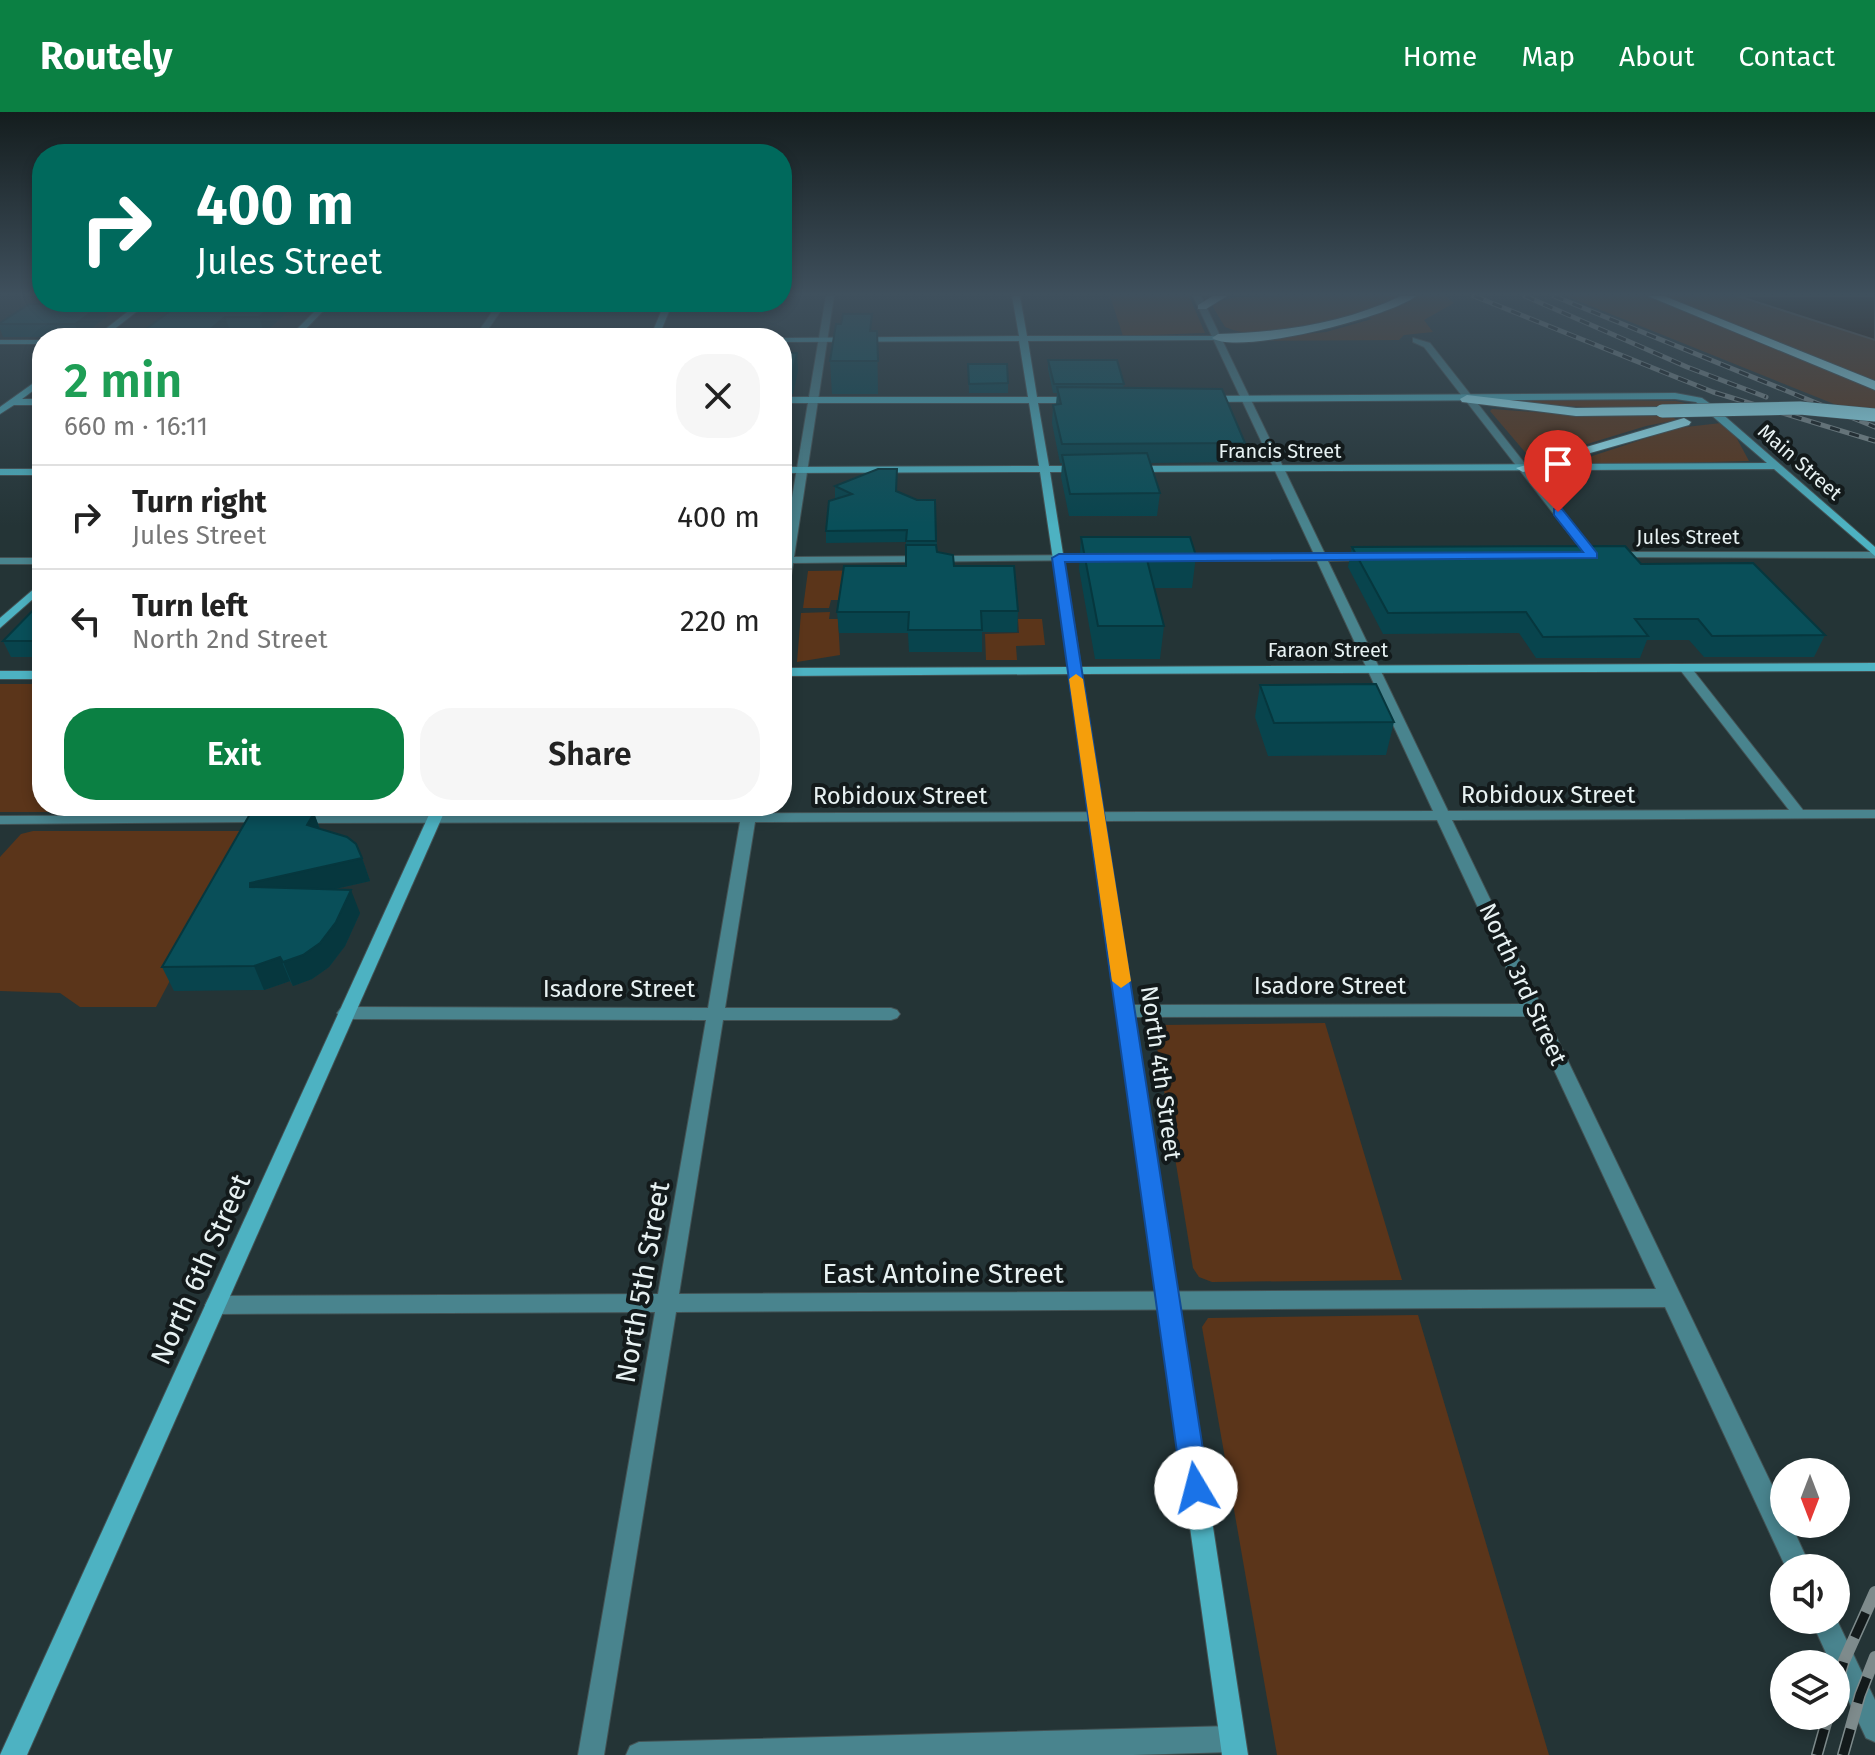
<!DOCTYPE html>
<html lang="en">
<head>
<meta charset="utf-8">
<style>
  :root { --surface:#fff; --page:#f6f6f6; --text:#222; --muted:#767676; --line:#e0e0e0; --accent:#0b8043 }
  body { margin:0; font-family:"Fira Sans",sans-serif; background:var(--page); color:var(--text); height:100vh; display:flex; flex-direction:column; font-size:30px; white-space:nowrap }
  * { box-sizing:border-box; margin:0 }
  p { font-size:26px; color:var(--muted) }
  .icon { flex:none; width:44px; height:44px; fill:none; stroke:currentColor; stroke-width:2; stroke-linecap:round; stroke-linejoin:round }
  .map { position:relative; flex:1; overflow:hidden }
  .side { position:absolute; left:32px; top:216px; width:760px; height:488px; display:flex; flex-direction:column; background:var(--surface); border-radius:32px; box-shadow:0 4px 12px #0003 }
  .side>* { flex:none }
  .guide { position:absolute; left:32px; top:32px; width:760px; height:168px; border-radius:32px; box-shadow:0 4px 12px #0003; background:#00695c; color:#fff; overflow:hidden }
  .needle { width:52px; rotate:180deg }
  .buttons { position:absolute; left:1770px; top:1346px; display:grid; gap:16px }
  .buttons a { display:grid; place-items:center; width:80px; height:80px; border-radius:50%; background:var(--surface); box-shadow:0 4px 12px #0003; font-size:40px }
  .pin { position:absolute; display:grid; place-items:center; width:68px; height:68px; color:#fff; margin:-82px -34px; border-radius:50% 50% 50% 0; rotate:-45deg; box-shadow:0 0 8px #0007 }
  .pin .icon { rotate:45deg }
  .me { position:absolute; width:88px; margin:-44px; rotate:352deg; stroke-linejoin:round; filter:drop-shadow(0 0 6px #0008) }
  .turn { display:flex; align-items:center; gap:28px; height:168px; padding:0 32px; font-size:36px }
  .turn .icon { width:104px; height:104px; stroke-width:2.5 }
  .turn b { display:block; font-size:56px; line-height:68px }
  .round { display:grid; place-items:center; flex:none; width:84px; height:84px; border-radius:32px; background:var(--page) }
  .summary { display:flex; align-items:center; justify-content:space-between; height:136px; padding:0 32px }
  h1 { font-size:48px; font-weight:600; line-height:60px; color:#1e9e55 }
  .cta { display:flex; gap:16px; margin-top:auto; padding:16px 32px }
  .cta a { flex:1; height:92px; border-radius:32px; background:var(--accent); color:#fff; font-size:32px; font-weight:600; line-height:92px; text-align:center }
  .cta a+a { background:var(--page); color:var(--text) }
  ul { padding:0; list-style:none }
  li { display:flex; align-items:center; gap:24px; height:104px; padding:0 32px; border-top:2px solid var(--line) }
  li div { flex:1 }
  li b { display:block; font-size:30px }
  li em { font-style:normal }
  header { display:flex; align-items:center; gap:48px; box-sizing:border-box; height:112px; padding:0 40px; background:var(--accent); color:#fff }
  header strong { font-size:38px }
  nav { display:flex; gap:44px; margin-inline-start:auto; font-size:28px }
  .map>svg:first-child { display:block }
  .green { fill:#5b351a }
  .water { fill:#291202; stroke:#62554a; stroke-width:2 }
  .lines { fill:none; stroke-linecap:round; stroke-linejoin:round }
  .street-casing { stroke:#435254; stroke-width:2 }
  .secondary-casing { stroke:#435254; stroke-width:2 }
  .highway-casing { stroke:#435254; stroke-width:2 }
  .street { fill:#49848e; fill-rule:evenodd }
  .secondary { fill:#4db2c2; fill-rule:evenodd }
  .highway { fill:#99eefc; fill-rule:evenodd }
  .rail-far1-casing { stroke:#7e8b8c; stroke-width:5 }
  .rail-casing { stroke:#7e8b8c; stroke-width:12 }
  .rail-far1 { stroke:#131a1b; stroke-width:3; stroke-dasharray:10; stroke-linecap:butt }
  .rail { stroke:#131a1b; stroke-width:9; stroke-dasharray:27; stroke-linecap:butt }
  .highway-bridge-casing { stroke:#435254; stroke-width:14; stroke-linecap:butt }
  .highway-bridge { stroke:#99eefc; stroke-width:13 }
  .wall { fill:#08444d }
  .shaded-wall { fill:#06373e }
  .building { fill:#094f59; stroke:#06373e; stroke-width:2 }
  .route { fill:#1a73e8; stroke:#114b97; stroke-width:2 }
  .slow { fill:#f59e0b }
  .labels { text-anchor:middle; stroke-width:8; stroke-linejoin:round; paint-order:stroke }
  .far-street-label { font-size:20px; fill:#e7f1f2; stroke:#131a1b }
  .street-label { font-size:24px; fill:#e7f1f2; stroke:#131a1b }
  .near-street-label { font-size:28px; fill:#e7f1f2; stroke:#131a1b }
</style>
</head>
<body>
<header>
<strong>Routely</strong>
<nav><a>Home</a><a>Map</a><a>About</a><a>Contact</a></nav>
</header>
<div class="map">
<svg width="1875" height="1643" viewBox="0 0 1875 1643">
  <rect width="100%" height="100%" fill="#243436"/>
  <g class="green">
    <path d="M 1110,184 L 1189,184 L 1205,221 L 1123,224 Z"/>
    <path d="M 1299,184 L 1446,184 L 1454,191 L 1424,208 L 1433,220 L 1404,223 L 1399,228 L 1231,229 L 1326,220 L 1372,207 C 1352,201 1338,210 1318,214 C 1290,219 1252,227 1225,215 L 1213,195 L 1213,191 L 1236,185 Z"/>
    <path d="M 1566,184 L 1738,184 L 1875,228 L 1875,302 L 1849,298 Z"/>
    <path d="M 1556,287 L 1676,289 L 1703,295 C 1629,298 1557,295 1483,288 Z"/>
    <path d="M 1492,297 L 1587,304 L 1671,304 L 1677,308 L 1646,314 L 1535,348 L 1530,346 L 1490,299 Z"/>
    <path d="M 1721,311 L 1735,323 L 1749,349 L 1562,354 L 1677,316 Z"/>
    <path d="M 883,458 L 840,488 L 831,488 L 829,496 L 803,496 L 808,459 Z"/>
    <path d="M 830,500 L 829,507 L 838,507 L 840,543 L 797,550 L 801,501 Z"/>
    <path d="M 1018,507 L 1042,507 L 1045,533 L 1016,534 L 1017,548 L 986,548 L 985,522 L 1019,521 Z"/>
    <path d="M 0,572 L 42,572 L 42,694 L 120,694 L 119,696 L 101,700 L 0,700 Z"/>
    <path d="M 33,719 L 249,719 L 156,895 L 80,895 L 60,881 L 0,879 L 0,745 L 21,722 Z"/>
    <path d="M 1325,911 L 1402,1168 L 1212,1170 L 1199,1165 L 1193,1156 L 1154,917 L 1160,913 Z"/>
    <path d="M 1418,1203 L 1549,1643 L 1277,1643 L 1202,1215 L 1208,1206 Z"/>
  </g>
  <path class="water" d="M 1738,184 L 1875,184 L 1875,228 Z"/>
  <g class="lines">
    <defs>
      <g id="street">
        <path d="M 826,184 L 834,184 L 794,445 L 1100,443 L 1104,444 L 1104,448 L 793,451 L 788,483 L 782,486 L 782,445 Z"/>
        <path d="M 1193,184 L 1201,184 L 1325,442 L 1368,442 L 1374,445 L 1368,448 L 1328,449 L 1448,699 L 1789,698 L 1681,559 L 1679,556 L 1685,552 L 1689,553 L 1803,698 L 1875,698 L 1875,706 L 1452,708 L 1784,1398 L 1784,1412 L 1791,1412 L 1811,1456 L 1786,1456 L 1665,1195 L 676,1200 L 604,1643 L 578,1643 L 655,1200 L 215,1202 L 208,1199 L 205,1193 L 208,1187 L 215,1184 L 658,1182 L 706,908 L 346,907 L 340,905 L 337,901 L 340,897 L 346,895 L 708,896 L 740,710 L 297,711 L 290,707 L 297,703 L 1433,699 L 1317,449 L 1176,449 L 1170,446 L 1176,443 L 1314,442 ZM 1437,708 L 1523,892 L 1125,893 L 1119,895 L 1116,899 L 1119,903 L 1125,905 L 1529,904 L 1656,1177 L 679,1182 L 723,908 L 891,908 L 897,906 L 900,902 L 897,898 L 891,896 L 725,896 L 755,710 Z"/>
        <path d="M 499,190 L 507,190 L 482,226 L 474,226 Z"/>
        <path d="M 1413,226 L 1430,231 L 1596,442 L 1596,446 L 1588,446 L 1424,235 L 1413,230 Z"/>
        <path d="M 1612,440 L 1875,440 L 1875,446 L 1608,445 L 1608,441 Z"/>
        <rect x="0" y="446" width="42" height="6"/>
        <path d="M 265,703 L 272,707 L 270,710 L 0,712 L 0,704 Z"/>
        <path d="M 1836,1506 L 1875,1588 L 1875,1630 L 1866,1626 L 1836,1562 L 1836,1552 L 1831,1552 L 1811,1508 L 1836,1508 Z"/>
        <path d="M 1232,1614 L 1241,1618 L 1245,1627 L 1241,1636 L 1232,1640 L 1133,1643 L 626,1643 L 630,1634 L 639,1630 Z"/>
      </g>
      <g id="secondary">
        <path d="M 1012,184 L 1020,184 L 1027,224 L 1218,224 L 1222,226 L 1218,228 L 1028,229 L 1037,285 L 1075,285 L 1079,288 L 1075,291 L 1038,291 L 1049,354 L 1081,354 L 1086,357 L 1081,360 L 1050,360 L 1081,555 L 1875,551 L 1875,559 L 1082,562 L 1248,1643 L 1222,1643 L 1070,562 L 782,564 L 782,556 L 1069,555 L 1040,360 L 782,361 L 782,355 L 1039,354 L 1029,291 L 782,291 L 782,285 L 1028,285 L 1019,229 L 782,230 L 780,226 L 1019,224 Z"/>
        <path d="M 140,190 L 149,190 L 103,226 L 94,226 Z"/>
        <path d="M 324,190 L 332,190 L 297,226 L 288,226 Z"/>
        <path d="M 665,190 L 673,190 L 658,226 L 650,226 Z"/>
        <rect x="0" y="228" width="42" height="4"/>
        <path d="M 42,265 L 42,272 L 22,287 L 42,287 L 42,293 L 14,293 L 0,302 L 0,295 Z"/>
        <path d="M 1675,281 L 1702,286 L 1712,293 L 1875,435 L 1875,444 L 1774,357 L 1132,360 L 1127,357 L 1132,354 L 1767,351 L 1696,290 L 1675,287 L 1206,290 L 1202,287 L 1206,284 Z"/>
        <rect x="0" y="357" width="42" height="6"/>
        <path d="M 42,470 L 42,479 L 0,516 L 0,506 Z"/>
        <rect x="0" y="559" width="42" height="8"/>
        <path d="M 433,694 L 447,694 L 27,1643 L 0,1643 Z"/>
      </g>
      <g id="highway">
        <path d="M 1213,184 L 1227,184 L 1206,197 L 1198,197 L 1198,193 Z"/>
        <path d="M 1401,184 L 1416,184 C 1390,205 1238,244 1212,226 L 1218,222 C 1282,220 1342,212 1401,184 Z"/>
        <path d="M 1648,184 L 1664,184 L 1875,269 L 1875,278 Z"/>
        <path d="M 1467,283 L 1576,296 L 1662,295 L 1669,299 L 1662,303 L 1576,304 L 1462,290 L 1460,287 Z"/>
        <path d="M 1684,306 L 1691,310 L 1689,313 L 1523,360 L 1516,356 Z"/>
      </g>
    </defs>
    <use href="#street" class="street-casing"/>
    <use href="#secondary" class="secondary-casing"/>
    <use href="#highway" class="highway-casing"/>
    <use href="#street" class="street"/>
    <use href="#secondary" class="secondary"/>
    <use href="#highway" class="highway"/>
    <defs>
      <g id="rail-far1">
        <path d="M 1474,184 L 1713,280 L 1875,329"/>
        <path d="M 1525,184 L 1687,255 L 1766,285"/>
        <path d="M 1554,184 L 1875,315"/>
      </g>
      <g id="rail">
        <path d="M 1836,1576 L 1844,1549 L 1875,1480"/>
        <path d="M 1817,1643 L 1828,1604"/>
        <path d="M 1843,1643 L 1860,1583 L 1875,1545"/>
      </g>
    </defs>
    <use href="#rail-far1" class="rail-far1-casing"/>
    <use href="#rail" class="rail-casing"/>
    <use href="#rail-far1" class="rail-far1"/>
    <use href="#rail" class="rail"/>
    <defs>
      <path id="highway-bridge" d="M 1662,299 L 1800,296 L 1875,303"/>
    </defs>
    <use href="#highway-bridge" class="highway-bridge-casing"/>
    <use href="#highway-bridge" class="highway-bridge"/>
  </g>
  <g class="wall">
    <path d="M 182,190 L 299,190 L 264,221 L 231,221 Z"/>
    <path d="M 103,192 L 108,204 L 80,225 L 3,225 L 0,217 L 0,211 Z"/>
    <path d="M 872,219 L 877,219 L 878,282 L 832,282 L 830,249 Z"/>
    <path d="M 782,241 L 798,258 L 793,282 L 782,283 Z"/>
    <path d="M 1048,248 L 1124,272 L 1123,276 L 1245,331 L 1242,350 L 1150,351 L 1160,381 L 1157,404 L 1069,404 L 1061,365 L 1062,351 L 1060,351 L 1052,311 L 1053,293 L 1056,292 L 1057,281 L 1053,281 L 1048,257 Z"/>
    <path d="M 968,252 L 1008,271 L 1008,281 L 969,281 Z"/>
    <path d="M 897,357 L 897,380 L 917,388 L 935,388 L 937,440 L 954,454 L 1018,499 L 1017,520 L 982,520 L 982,540 L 909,540 L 908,521 L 839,521 L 837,500 L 906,454 L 906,430 L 826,431 L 826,419 L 837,386 L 835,386 L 835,374 Z"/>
    <path d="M 1081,425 L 1196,444 L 1192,476 L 1154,476 L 1164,514 L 1160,547 L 1095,547 L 1079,457 Z"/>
    <path d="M 1352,435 L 1641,452 L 1825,523 L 1814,545 L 1704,545 L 1689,528 L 1647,528 L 1640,546 L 1536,546 L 1519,521 L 1383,522 L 1348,455 Z"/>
    <path d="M 42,489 L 42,545 L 11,545 L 3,529 Z"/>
    <path d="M 1260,573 L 1394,610 L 1386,643 L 1268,644 L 1255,605 Z"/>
    <path d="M 314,701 L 320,717 L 362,746 L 370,769 L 335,777 L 360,801 L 345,834 L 329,855 L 312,867 L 293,874 L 290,869 L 264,878 L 174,879 L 162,855 Z"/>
  </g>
  <g class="shaded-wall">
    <path d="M 277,190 L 299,190 L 264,221 L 259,205 Z"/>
    <path d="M 103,192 L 108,204 L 80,225 L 75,212 Z"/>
    <path d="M 225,205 L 231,221 L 225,226 L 200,226 Z"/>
    <path d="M 797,241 L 798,258 L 793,282 L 792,264 Z"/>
    <path d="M 314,701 L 322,724 L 307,713 Z"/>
    <path d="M 362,746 L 370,769 L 260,794 L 250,775 L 250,771 Z"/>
    <path d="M 351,778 L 360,801 L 345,834 L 329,855 L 312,867 L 293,874 L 283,850 Z"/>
    <path d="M 280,845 L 290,869 L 264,878 L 254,854 Z"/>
  </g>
  <g class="building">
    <path d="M 182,190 L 277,190 L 259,205 L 225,205 L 200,226 L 134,226 Z"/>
    <path d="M 29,192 L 103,192 L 75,212 L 0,212 L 0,211 Z"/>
    <path d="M 843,202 L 872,202 L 870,219 L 877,219 L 878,249 L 830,249 L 836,212 L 841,212 Z"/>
    <path d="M 329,223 L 373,223 L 370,226 L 326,226 Z"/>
    <path d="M 559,225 L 625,225 L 625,226 L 558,226 Z"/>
    <path d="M 782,241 L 797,241 L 792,264 L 782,265 Z"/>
    <path d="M 1048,248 L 1117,248 L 1124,272 L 1054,272 Z"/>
    <path d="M 968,252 L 1007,252 L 1008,271 L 969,272 Z"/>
    <path d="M 1057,275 L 1222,277 L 1245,331 L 1062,332 L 1053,293 L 1061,292 Z"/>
    <path d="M 1147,341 L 1160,381 L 1070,382 L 1062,343 Z"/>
    <path d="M 878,357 L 897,357 L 896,379 L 917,388 L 935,388 L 936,429 L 906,429 L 907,418 L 826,419 L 829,389 L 852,382 L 835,374 Z"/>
    <path d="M 1081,425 L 1190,425 L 1196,444 L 1146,444 L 1164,514 L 1098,514 Z"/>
    <path d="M 906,433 L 936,433 L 937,440 L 953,443 L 954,454 L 1014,454 L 1018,499 L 981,499 L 982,518 L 908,518 L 909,500 L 837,500 L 844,454 L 906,454 Z"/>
    <path d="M 1625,434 L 1641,452 L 1753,451 L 1825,523 L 1712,524 L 1698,507 L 1635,507 L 1648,524 L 1543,525 L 1526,500 L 1388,501 L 1352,435 Z"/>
    <path d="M 42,489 L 42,529 L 3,529 Z"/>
    <path d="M 1376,572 L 1394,610 L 1274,611 L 1260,573 Z"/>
    <path d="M 314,701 L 307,713 L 347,725 L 356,732 L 362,746 L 250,771 L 250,775 L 351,778 L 336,810 L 320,831 L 303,843 L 283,850 L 280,845 L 254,854 L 162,855 L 250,702 Z"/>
  </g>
  <linearGradient id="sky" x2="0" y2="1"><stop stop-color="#141d1e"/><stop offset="0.44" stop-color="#3f505d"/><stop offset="1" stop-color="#3f505d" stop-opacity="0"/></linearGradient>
  <rect width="1875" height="414" fill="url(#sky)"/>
  <path class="route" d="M 1554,397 L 1562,397 L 1597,441 L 1597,446 L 1065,450 L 1209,1376 L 1205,1385 L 1196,1389 L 1186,1385 L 1182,1376 L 1052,446 L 1059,442 L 1583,440 L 1554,403 Z"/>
  <path class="slow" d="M 1076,562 L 1083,567 L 1131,869 L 1121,876 L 1112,869 L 1069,567 Z"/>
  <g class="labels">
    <g class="far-street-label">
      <text x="1280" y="346">Francis Street</text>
      <text transform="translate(1800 350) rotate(41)" y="7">Main Street</text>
      <text x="1688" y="432">Jules Street</text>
      <text x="1328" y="545">Faraon Street</text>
    </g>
    <g class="street-label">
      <text x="1548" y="691">Robidoux Street</text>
      <text x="900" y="692">Robidoux Street</text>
      <text transform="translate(1523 872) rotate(65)" y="8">North 3rd Street</text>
      <text x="1330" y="882">Isadore Street</text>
      <text x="619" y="885">Isadore Street</text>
      <text transform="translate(1161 961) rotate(82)" y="8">North 4th Street</text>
    </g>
    <g class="near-street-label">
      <text transform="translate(200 1157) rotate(-66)" y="10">North 6th Street</text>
      <text x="943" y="1171">East Antoine Street</text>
      <text transform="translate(642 1170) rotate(-80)" y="10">North 5th Street</text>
    </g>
  </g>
</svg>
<div class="buttons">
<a><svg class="needle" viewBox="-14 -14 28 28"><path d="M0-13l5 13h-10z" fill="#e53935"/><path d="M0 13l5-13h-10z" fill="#767676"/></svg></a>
<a><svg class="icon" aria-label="sound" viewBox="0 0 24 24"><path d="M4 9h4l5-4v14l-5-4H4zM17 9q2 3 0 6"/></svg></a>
<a><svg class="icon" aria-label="layers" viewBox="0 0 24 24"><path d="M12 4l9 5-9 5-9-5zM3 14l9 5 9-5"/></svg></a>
</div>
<div class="pin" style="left:1558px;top:400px;background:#d93025"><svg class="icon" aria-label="arrive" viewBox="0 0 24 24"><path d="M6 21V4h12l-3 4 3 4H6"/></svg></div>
<svg class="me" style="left:1196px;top:1376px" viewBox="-20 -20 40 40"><circle r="19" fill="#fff"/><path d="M0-13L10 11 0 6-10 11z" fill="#1a73e8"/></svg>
<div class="guide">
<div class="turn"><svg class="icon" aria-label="right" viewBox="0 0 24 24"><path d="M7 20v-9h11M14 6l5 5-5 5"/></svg><div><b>400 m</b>Jules Street</div></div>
</div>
<section class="side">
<div class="summary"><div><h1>2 min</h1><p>660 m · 16:11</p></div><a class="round"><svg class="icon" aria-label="close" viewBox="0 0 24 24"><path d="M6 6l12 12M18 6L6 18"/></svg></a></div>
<ul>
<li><svg class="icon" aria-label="right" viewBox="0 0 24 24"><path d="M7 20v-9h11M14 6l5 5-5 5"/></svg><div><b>Turn right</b><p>Jules Street</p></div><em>400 m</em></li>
<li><svg class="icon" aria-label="left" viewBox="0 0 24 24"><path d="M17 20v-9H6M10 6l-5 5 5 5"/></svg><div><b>Turn left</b><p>North 2nd Street</p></div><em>220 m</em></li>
</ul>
<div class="cta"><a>Exit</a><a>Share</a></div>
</section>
</div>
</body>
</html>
